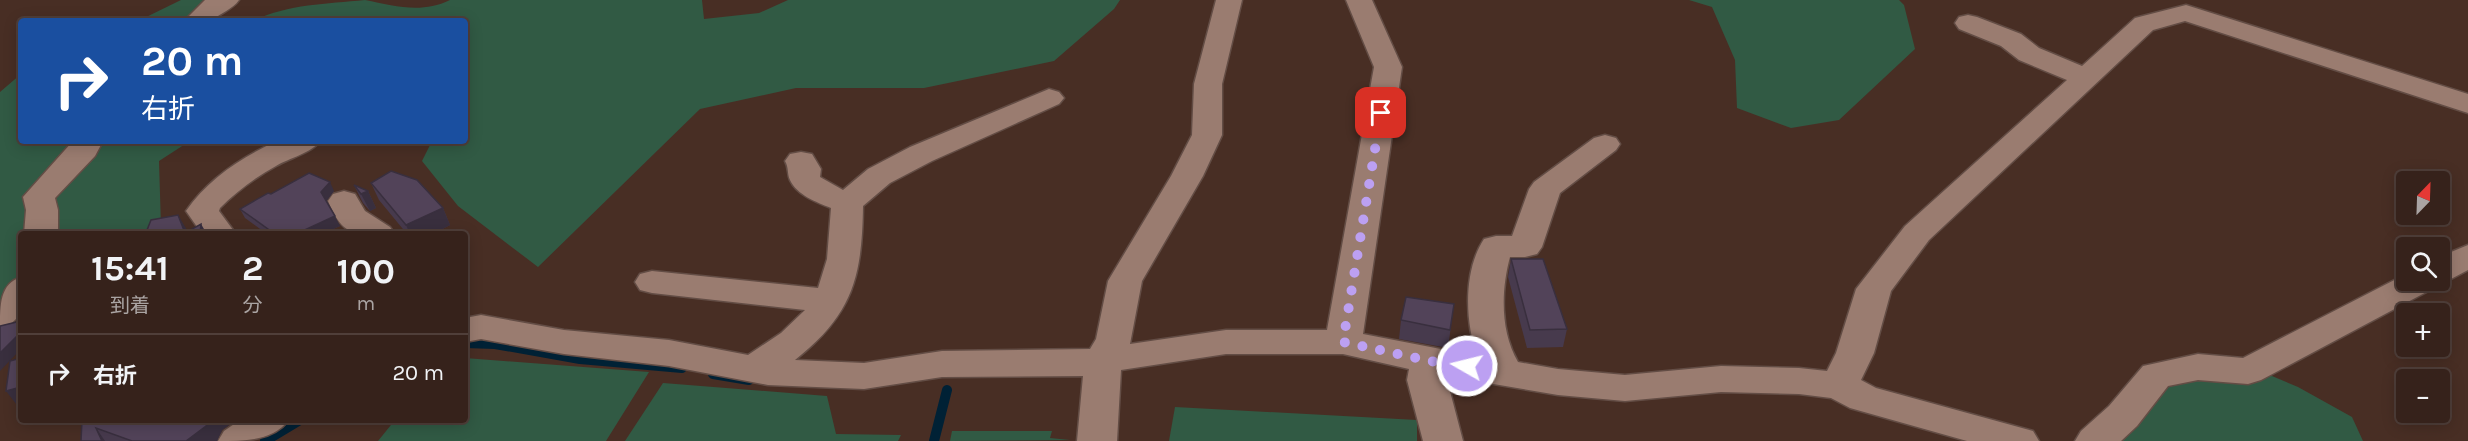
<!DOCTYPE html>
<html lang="ja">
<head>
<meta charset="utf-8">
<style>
  :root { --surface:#36221b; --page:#3d2a24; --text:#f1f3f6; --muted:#aaa4a3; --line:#503f3a }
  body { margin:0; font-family:Karla,"Noto Sans JP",sans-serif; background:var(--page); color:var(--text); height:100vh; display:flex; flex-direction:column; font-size:22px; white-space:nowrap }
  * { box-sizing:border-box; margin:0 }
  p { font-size:20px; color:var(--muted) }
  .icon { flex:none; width:33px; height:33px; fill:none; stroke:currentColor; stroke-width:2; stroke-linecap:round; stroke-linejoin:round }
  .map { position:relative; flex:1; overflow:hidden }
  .side { position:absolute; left:18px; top:231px; width:450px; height:192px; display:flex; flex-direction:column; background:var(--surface); border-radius:6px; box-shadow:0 3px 15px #0003,0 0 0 2px var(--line) }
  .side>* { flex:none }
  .guide { position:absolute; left:18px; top:18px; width:450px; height:126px; border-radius:6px; box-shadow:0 3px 15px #0003,0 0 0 2px var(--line); background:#1a4fa0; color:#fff; overflow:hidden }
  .needle { width:39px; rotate:23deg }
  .tools { position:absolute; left:2396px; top:171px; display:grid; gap:12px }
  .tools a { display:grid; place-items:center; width:54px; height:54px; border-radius:6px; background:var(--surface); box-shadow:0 3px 15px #0003,0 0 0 2px var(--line); font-size:30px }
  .pin { position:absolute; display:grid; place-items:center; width:51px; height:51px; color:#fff; margin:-26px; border-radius:12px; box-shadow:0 3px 9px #0006 }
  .me { position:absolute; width:66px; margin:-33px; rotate:278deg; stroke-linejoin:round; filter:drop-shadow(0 0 4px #0008) }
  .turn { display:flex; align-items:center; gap:21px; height:126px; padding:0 24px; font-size:27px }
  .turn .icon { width:78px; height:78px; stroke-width:2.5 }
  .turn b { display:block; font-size:42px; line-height:51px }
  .eta { display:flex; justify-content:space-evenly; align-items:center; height:102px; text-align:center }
  .eta b { font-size:36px; font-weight:700; line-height:42px }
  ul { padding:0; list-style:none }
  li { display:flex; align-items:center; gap:18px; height:78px; padding:0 24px; border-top:2px solid var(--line) }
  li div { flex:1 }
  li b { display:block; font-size:22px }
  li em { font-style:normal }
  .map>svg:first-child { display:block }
  .green { fill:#315a44 }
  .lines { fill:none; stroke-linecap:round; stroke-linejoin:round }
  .stream { stroke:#002135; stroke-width:10 }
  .minor-casing { stroke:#634d45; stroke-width:3 }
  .minor { fill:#9a7c70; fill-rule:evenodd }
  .wall { fill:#473a4d }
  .shaded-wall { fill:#392f3e }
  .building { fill:#524359; stroke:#392f3e; stroke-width:1.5 }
  .route { stroke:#bca0f2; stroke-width:10; stroke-dasharray:0 18 }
</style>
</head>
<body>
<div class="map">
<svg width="2468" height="441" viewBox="0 0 2468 441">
  <rect width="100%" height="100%" fill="#482e24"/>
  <g class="green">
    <path d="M 181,0 L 228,0 L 198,21 L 138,21 Z"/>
    <path d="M 365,0 C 395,6 421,14 450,0 L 702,0 L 704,19 L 759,13 L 788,0 L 1120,0 L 1114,9 L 1054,61 L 924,88 L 796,88 L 700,109 L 538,267 L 458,206 L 422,161 L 432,141 L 465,141 L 465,21 L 253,21 C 288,4 326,4 365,0 Z"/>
    <path d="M 1689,0 L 1899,0 L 1904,5 L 1915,49 L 1839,120 L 1791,128 L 1737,108 L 1735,60 L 1712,7 Z"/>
    <path d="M 21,74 L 21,141 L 190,141 L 159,161 L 161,227 L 151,234 L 21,234 L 21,320 L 0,320 L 0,92 Z"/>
    <path d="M 465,358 L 649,372 L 606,441 L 378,441 L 395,420 L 465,420 Z"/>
    <path d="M 2253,368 L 2298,387 L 2352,417 L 2363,441 L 2121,441 L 2143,420 L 2167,374 Z"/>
    <path d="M 663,383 L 827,396 L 836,434 L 901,435 L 898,441 L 625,441 Z"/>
    <path d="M 1175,407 L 1417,420 L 1417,441 L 1169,441 Z"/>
    <path d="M 952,431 L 1052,431 L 1050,438 L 1070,440 L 950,441 Z"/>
  </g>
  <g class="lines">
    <g class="stream">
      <path d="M 465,343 L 495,344 L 580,359 L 682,368"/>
      <path d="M 713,374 L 749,380"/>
      <path d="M 265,441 L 300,420"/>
      <path d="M 934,441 L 947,390"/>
    </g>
    <defs>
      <g id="minor">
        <path d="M 205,0 L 239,0 C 233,9 220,13 212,21 L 184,21 Z"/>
        <path d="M 1216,0 L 1242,0 L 1222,84 L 1222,135 L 1203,176 L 1142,281 L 1130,344 L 1226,330 L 1327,330 L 1374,67 L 1346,0 L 1372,0 L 1402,67 L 1363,334 L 1477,356 C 1465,321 1463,271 1484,239 L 1496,236 L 1512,236 L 1529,189 L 1534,182 L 1594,138 L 1605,135 L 1616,138 L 1620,144 L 1616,150 L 1560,193 L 1542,247 L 1537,254 L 1525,257 L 1510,257 C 1501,290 1500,331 1518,362 L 1558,369 L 1625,375 L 1721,366 L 1799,368 L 1827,371 L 1836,353 L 1856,289 L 1905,226 L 2067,80 L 2019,60 L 2001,46 L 1959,29 L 1955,23 L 1959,17 L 1968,15 L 1977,17 L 2021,34 L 2039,48 L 2082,66 L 2135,18 L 2186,5 L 2468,94 L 2468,113 L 2185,21 L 2153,30 L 1929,240 L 1891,291 L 1874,353 L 1861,380 L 1876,388 L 2033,431 L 2039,441 L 1967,441 L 1850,408 L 1831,398 L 1799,394 L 1721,392 L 1625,401 L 1558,395 L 1446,376 L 1463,441 L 1423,441 L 1407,380 L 1409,369 L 1343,354 L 1226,354 L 1121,370 L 1117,441 L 1077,441 L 1083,376 L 942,377 L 864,389 L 768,385 L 669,366 L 564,354 L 481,339 L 465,342 L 465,318 L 481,315 L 564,330 L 669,340 L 748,355 L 781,333 L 805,310 L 652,293 L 640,290 L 635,282 L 640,274 L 652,271 L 818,288 L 827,259 L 831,208 C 816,202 797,195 790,180 C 787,174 789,168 785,161 L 790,154 L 801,152 L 812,154 L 821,169 L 820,177 L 843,190 L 868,169 L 910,147 L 1049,89 L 1059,92 L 1064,98 L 1059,104 L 932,161 L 890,183 L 863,206 C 862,277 853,314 795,360 L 864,363 L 942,351 L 1090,349 L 1096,339 L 1108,281 L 1171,176 L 1192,135 L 1194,84 Z"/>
        <path d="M 73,141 L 103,141 L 95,156 L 55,198 L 58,210 L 58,234 L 24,234 L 26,210 L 23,197 Z"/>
        <path d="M 277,141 L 320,141 C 312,153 289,158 276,166 C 256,177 237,191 220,208 L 219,211 L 236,234 L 202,234 L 186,211 C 208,179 242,157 277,141 Z"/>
        <path d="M 344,191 L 355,194 L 365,211 L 390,227 L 395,234 C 357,234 344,240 328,201 L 333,194 Z"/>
        <path d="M 2468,245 L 2468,270 L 2451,279 L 2438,282 L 2434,288 L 2261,380 L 2248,384 L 2198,380 L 2168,386 L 2137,426 L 2121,441 L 2075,441 L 2081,431 L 2109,406 L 2143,366 L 2198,354 L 2243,358 L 2406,274 L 2406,280 L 2439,280 L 2439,257 Z"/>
        <path d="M 21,277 C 21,301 28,320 0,328 C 0,304 0,284 21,277 Z"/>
        <path d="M 240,420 L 289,420 C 272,441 246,441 218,441 L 224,431 Z"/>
      </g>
    </defs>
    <use href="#minor" class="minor-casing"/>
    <use href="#minor" class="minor"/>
  </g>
  <g class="wall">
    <path d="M 371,183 L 443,208 L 450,225 L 433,234 L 407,234 L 379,200 Z"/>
    <path d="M 354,185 L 368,191 L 376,208 L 370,211 L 363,203 Z"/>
    <path d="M 334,191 L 326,201 L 340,226 L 322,234 L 267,234 L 245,218 L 240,209 L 271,194 Z"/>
    <path d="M 1511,259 L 1567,329 L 1563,347 L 1527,348 L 1508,277 Z"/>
    <path d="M 1454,304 L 1448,348 L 1399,339 L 1401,320 Z"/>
    <path d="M 82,420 L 236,420 L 222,430 L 217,441 L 81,441 Z"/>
  </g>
  <g class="shaded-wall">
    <path d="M 330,182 L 334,191 L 326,202 L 321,192 Z"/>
    <path d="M 368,191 L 376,208 L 370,211 L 361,194 Z"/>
    <path d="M 443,208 L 450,225 L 433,234 L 410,234 L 406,225 Z"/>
    <path d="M 178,215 L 187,230 L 188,234 L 185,234 Z"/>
    <path d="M 335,216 L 340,226 L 322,234 L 296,234 Z"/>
    <path d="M 201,224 L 207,234 L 200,234 Z"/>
    <path d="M 21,332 L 21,349 L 0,371 L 0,353 Z"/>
    <path d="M 21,387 L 21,409 L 20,409 L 6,391 Z"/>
    <path d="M 209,420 L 236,420 L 222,430 L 217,441 L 186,441 Z"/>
    <path d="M 96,428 L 105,441 L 102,441 Z"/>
  </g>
  <g class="building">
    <path d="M 391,171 L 417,180 L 443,208 L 406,225 L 371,183 Z"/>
    <path d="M 309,173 L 330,182 L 321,192 L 335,216 L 296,234 L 275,234 L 240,209 L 268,193 L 271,194 Z"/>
    <path d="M 354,185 L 368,191 L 361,194 Z"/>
    <path d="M 178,215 L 185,233 L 201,224 L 200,234 L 132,234 L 147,230 L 151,220 Z"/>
    <path d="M 1511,259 L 1543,259 L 1567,329 L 1530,330 Z"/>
    <path d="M 1406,297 L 1454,304 L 1450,330 L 1401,320 Z"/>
    <path d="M 21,321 L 21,332 L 0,353 L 0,326 Z"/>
    <path d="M 21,358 L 21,387 L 6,391 L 10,361 Z"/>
    <path d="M 82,420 L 209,420 L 206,426 L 186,441 L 132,441 L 96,428 L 102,441 L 81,441 Z"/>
  </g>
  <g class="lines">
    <path class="route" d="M 1381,113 L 1343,342 L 1430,361 L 1467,366"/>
  </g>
</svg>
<div class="tools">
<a><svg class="needle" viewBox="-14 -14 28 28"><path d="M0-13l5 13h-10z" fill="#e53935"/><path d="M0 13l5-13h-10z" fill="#aaa4a3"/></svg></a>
<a><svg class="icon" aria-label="search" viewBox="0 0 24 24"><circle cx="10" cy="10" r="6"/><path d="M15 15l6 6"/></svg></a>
<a>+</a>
<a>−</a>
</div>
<div class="pin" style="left:1381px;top:113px;background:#d93025"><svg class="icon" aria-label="arrive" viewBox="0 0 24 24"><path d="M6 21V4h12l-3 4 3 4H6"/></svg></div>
<svg class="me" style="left:1467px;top:366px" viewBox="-20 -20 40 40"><circle r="17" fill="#bca0f2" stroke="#fff" stroke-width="3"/><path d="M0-11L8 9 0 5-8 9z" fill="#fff"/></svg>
<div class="guide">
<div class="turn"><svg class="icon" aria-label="right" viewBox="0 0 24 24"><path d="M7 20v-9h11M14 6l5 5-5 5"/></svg><div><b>20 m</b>右折</div></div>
</div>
<section class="side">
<div class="eta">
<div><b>15:41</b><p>到着</p></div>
<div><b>2</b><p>分</p></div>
<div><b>100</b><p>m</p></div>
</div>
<ul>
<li><svg class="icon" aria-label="right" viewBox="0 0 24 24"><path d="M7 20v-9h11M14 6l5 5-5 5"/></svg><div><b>右折</b></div><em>20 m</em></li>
</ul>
</section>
</div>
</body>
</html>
